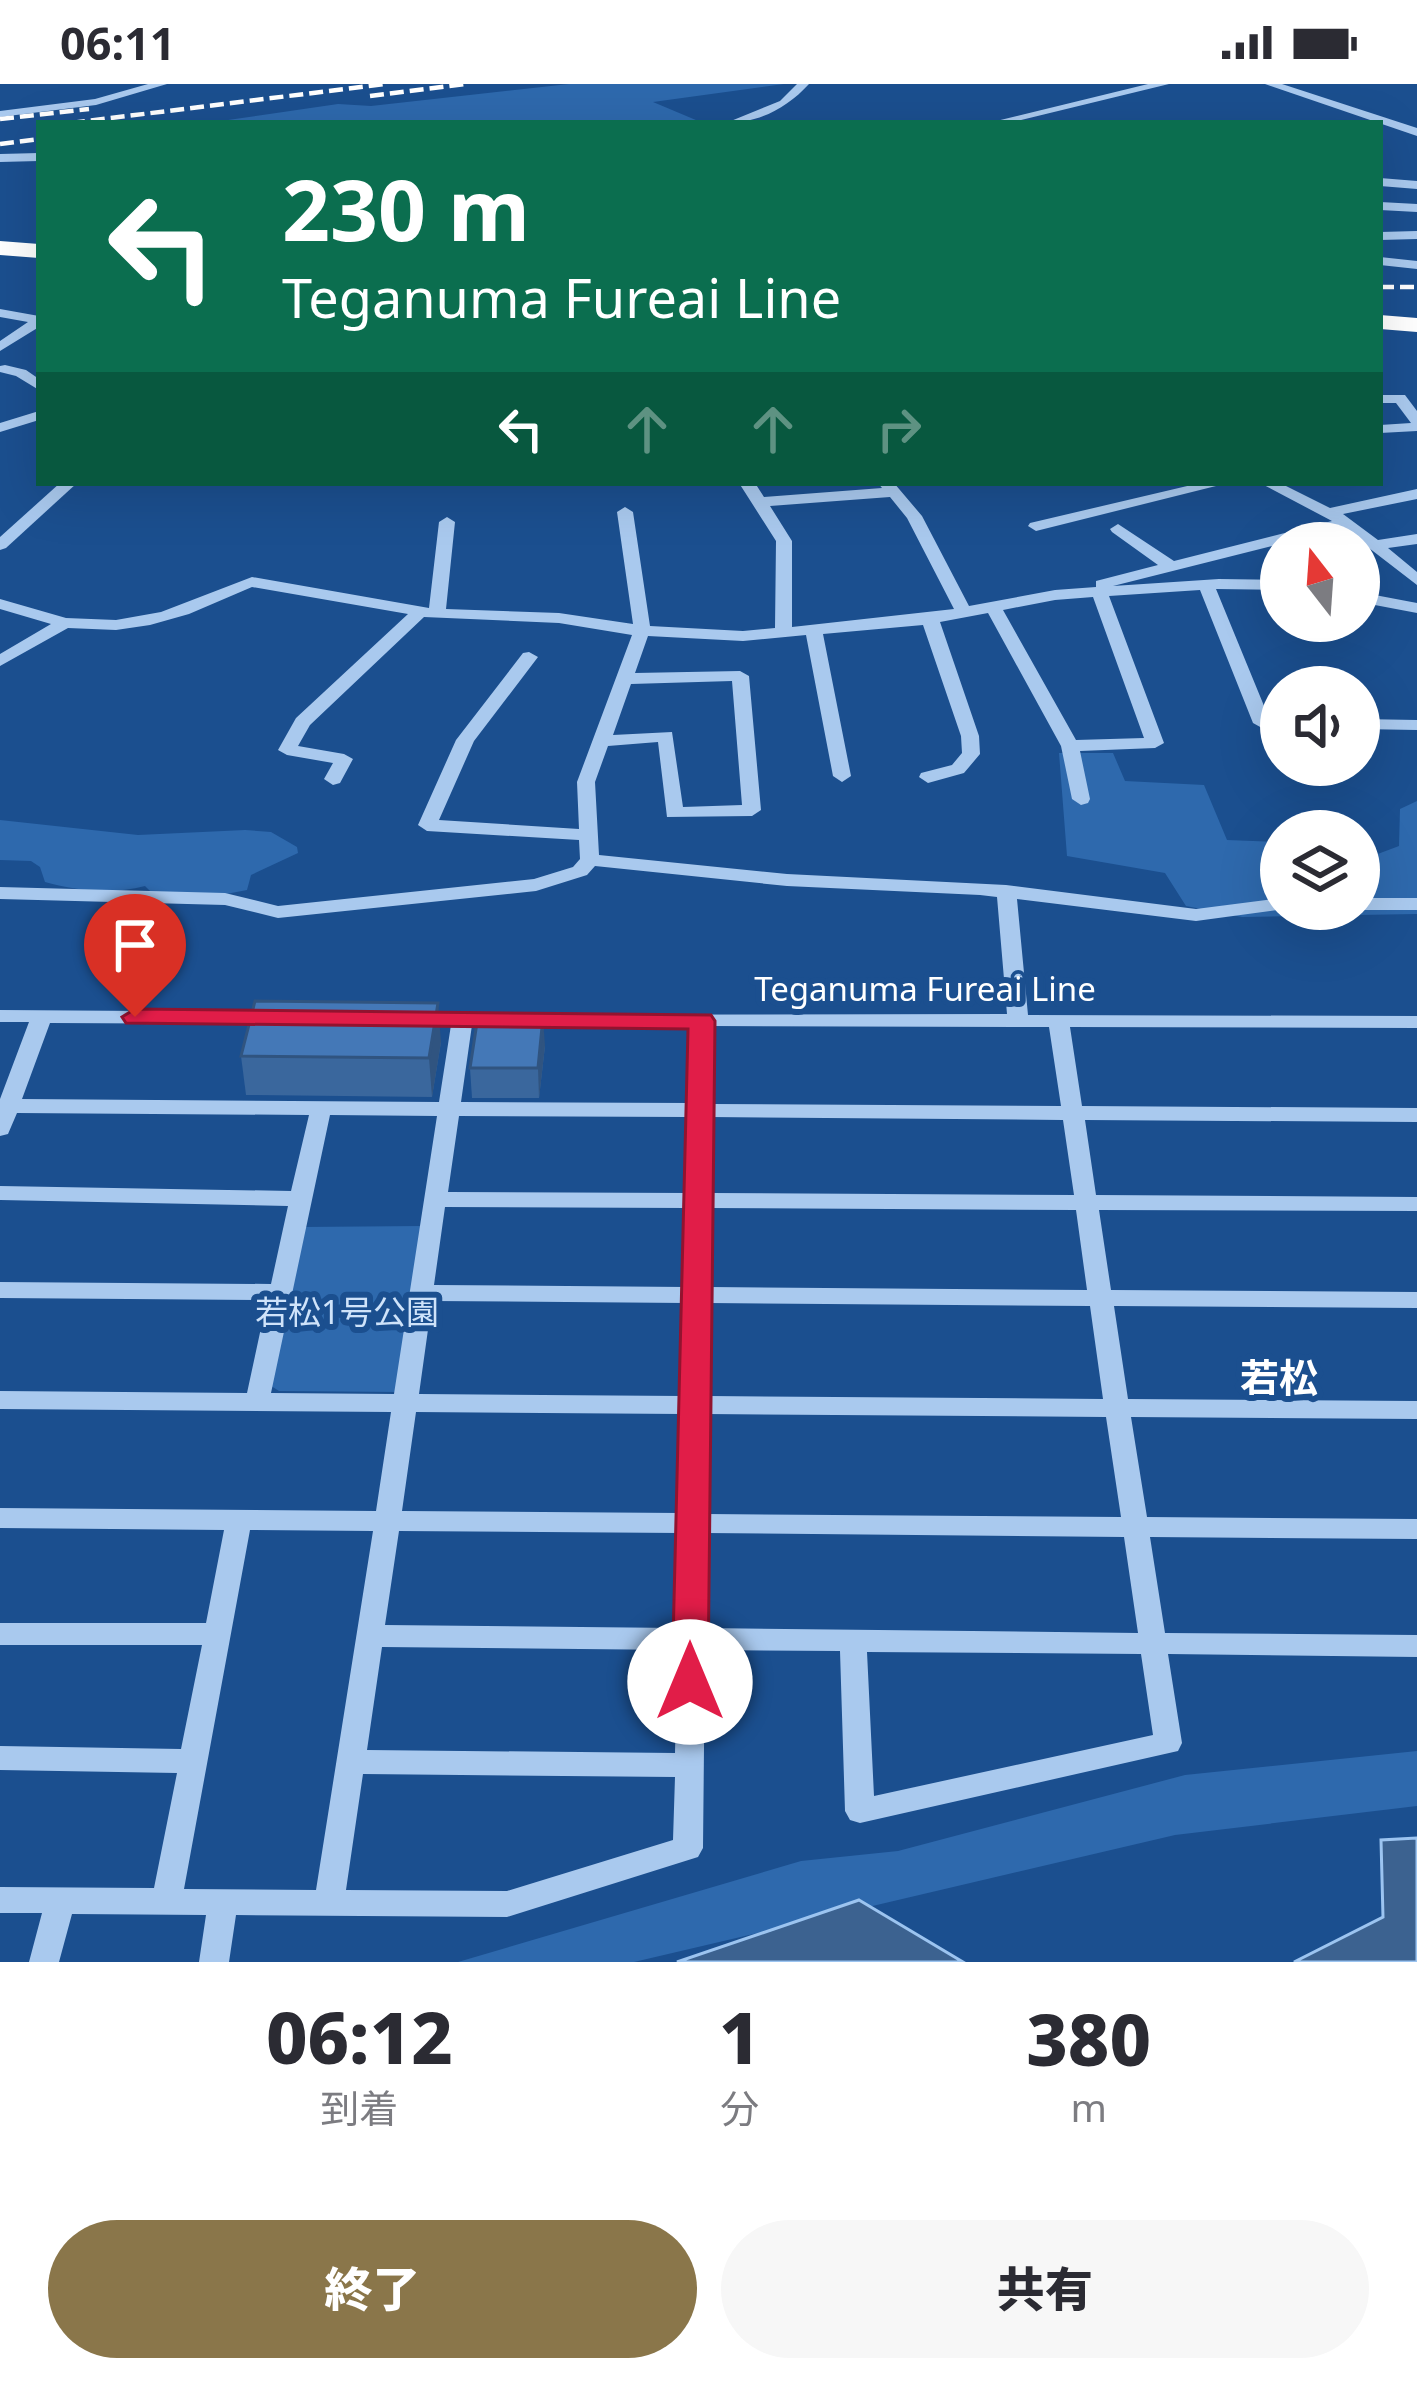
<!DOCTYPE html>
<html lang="ja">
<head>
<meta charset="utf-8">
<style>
  :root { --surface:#fff; --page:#f7f7f7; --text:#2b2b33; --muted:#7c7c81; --accent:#8a764a }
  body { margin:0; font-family:"Noto Sans","Noto Sans JP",sans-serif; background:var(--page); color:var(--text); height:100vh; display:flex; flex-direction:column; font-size:45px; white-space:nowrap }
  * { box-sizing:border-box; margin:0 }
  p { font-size:39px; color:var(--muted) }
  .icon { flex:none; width:66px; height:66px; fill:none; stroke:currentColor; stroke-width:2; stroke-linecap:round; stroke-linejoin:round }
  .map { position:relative; height:1878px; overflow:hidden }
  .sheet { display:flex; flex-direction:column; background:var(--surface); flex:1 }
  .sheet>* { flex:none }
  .top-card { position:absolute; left:36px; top:36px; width:1347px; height:366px; border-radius:0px; box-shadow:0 12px 48px #0002; background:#0b6e4f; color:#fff; overflow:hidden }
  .needle { width:78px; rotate:343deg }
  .tools { position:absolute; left:1260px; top:438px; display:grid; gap:24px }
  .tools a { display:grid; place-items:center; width:120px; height:120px; border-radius:50%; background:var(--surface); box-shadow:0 12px 48px #0002; font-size:60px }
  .pin { position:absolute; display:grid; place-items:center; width:102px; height:102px; color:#fff; margin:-123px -51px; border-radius:50% 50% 50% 0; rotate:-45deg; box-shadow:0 0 12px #0007 }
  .pin .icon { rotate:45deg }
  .me { position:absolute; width:132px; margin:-66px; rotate:0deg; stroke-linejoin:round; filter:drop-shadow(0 0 9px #0008) }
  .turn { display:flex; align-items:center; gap:42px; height:252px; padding:0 48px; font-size:54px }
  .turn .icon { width:156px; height:156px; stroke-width:2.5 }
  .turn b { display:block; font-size:84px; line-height:102px }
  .lanes { display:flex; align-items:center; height:114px; padding:0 48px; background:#0003; justify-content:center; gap:60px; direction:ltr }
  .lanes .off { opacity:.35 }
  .eta { display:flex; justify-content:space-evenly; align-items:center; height:204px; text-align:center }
  .eta b { font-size:72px; font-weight:800; line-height:84px }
  .primary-button { display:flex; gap:24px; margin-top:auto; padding:24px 48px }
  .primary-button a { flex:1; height:138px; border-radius:72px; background:var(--accent); color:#fff; font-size:48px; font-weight:800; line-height:138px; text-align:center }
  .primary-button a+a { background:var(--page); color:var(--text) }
  .status { display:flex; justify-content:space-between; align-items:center; height:84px; padding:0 60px; background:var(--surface); direction:ltr }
  .status svg { height:33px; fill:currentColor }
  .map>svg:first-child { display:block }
  .green { fill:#2e69ad }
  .water { fill:#3c6290; stroke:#9cc4f0; stroke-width:3 }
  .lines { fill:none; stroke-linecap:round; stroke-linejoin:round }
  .minor { fill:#a9c9ee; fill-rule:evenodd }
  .highway { fill:#fff; fill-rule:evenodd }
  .rail { stroke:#fff; stroke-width:4.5; stroke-dasharray:14 6; stroke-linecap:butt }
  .wall { fill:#3a679d }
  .shaded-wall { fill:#305480 }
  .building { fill:#4478b7; stroke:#305480; stroke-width:3 }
  .route { fill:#e11d48; stroke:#92132f; stroke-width:3 }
  .labels { text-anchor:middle; stroke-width:12; stroke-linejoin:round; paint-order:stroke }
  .street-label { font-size:33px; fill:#fff; stroke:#1b4f8f }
  .park-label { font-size:33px; fill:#cfe3fa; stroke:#1b4f8f }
  .quarter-label { font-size:39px; font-weight:bold; fill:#fff; stroke:#1b4f8f }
</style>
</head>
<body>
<div class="status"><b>06:11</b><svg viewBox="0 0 49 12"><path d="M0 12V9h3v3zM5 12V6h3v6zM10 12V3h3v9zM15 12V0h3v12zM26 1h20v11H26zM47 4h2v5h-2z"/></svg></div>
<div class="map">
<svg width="1417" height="1878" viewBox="0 0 1417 1878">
  <rect width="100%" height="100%" fill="#1b4f8f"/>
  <g class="green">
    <path d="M 569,0 L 784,0 L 653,18 L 703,39 L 207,39 L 338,20 L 371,22 Z"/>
    <path d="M 1059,669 L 1113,669 L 1125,697 L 1204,701 L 1227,756 L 1278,758 L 1281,825 L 1359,825 L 1359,777 L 1399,762 L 1400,725 L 1417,717 L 1417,830 L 1242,833 L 1186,822 L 1165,789 L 1067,772 Z"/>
    <path d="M 0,736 L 138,751 L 245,746 L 271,748 L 297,763 L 298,769 L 251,791 L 247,806 L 221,811 L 152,809 L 145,802 C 112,811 78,807 45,798 L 40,783 L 31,777 L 0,776 Z"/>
    <path d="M 422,1142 L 399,1308 L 279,1307 L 268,1300 L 302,1143 Z"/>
    <path d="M 1417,1667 L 1417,1722 L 1175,1751 L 634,1878 L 458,1878 L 801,1777 L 898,1767 L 1185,1691 Z"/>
  </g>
  <g class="water">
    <path d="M 1417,1754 L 1417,1878 L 1294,1878 L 1383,1833 L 1381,1756 Z"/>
    <path d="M 859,1816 L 963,1878 L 677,1878 Z"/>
  </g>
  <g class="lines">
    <g class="minor">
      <path d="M 148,0 L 167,0 L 96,21 L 0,33 L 0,27 L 95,15 Z"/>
      <path d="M 797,0 L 809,0 C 787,24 759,39 726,39 L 780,17 Z"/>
      <path d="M 1148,0 L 1169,0 L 1009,39 L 988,39 Z"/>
      <path d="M 1265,0 L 1282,0 L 1417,44 L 1417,52 Z"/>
      <path d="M 39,69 L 39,77 L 0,78 L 0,70 Z"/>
      <path d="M 1380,94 L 1417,97 L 1417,105 L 1380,102 Z"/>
      <path d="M 1380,118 L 1417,120 L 1417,128 L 1380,126 Z"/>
      <path d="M 1417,147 L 1417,155 L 1380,156 L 1380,148 Z"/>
      <path d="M 1380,173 L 1417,177 L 1417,185 L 1380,181 Z"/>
      <path d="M 0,225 L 39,232 L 39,243 L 0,267 L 0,257 L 28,238 L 0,233 Z"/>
      <path d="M 5,281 L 26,286 L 39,295 L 39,306 L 16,292 L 0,288 L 0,282 Z"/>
      <path d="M 1380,311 L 1405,311 L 1417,327 L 1417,347 L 1380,349 L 1380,341 L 1411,339 L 1396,319 L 1380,319 Z"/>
      <path d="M 39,327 L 39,336 L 0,348 L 0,339 Z"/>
      <path d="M 60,399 L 77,399 L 6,464 L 0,466 L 0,453 Z"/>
      <path d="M 739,399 L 755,399 L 764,413 L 882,404 L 878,399 L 894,399 L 922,432 L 969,522 L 1055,506 L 1096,503 L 1096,497 L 1158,481 L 1112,448 L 1110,445 L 1118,440 L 1174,477 L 1332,437 L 1260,399 L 1280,399 L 1330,424 L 1417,405 L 1417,415 L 1343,430 L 1378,456 L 1417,450 L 1417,460 L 1388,464 L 1417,488 L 1417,501 L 1343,444 L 1113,502 L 1219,495 L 1281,496 L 1281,506 L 1216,505 L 1269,634 L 1281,634 L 1281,644 L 1262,644 L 1253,639 L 1200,506 L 1109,512 L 1164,659 L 1155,664 L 1080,667 L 1090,715 L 1088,719 L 1081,721 L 1072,715 L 1061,662 L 988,529 L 940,538 L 979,652 L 980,670 L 964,689 L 928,699 L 919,693 L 921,689 L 952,681 L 962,669 L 961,652 L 923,541 L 823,550 L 851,692 L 842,698 L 833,692 L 806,551 L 743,557 L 648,552 L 635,589 L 740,587 L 749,592 L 761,726 L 752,732 L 667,733 L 658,658 L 608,662 L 595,698 L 599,771 L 787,790 L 1006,801 L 1196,825 L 1281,814 L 1281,825 L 1285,825 L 1196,837 L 1017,815 L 1028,931 L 1417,932 L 1417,944 L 1070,943 L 1082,1022 L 1417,1024 L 1417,1038 L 1085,1036 L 1096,1111 L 1417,1113 L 1417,1127 L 1099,1126 L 1111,1206 L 1417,1208 L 1417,1224 L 1114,1222 L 1128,1315 L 1417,1317 L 1417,1335 L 1131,1333 L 1147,1433 L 1417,1435 L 1417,1455 L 1150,1453 L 1165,1549 L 1417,1551 L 1417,1573 L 1168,1570 L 1182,1659 L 1178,1667 L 860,1739 L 850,1736 L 845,1727 L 840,1567 L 705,1566 L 703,1764 L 698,1773 L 507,1833 L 236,1831 L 229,1878 L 199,1878 L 206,1831 L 72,1830 L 59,1878 L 29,1878 L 42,1829 L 0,1829 L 0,1803 L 154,1804 L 177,1689 L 0,1686 L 0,1662 L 181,1665 L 202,1561 L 0,1561 L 0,1539 L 206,1539 L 224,1446 L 0,1444 L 0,1424 L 376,1427 L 391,1328 L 0,1325 L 0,1307 L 247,1309 L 267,1216 L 0,1214 L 0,1198 L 271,1200 L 288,1122 L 0,1116 L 0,1102 L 291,1107 L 309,1031 L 17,1029 L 8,1050 L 0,1052 L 0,1015 L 29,938 L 0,938 L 0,926 L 275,928 L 285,934 L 275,940 L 50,939 L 22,1015 L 439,1018 L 451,941 L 408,939 L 405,935 L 408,931 L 1007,930 L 997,813 L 980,811 L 787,802 L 595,782 L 587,791 L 536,807 L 278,834 L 225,821 L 0,815 L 0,803 L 225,809 L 278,822 L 534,795 L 573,783 L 580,775 L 579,756 L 427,747 L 418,741 L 456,656 L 523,569 L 529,568 L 538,573 L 474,657 L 439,736 L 579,745 L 577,698 L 632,551 L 559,539 L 424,533 L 310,641 L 298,662 L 344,670 L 353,675 L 340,699 L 333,701 L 324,695 L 333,679 L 287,671 L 278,666 L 296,634 L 408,530 L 252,503 L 189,530 L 150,541 L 116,546 L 68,544 L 0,582 L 0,570 L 51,540 L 0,525 L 0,515 L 66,534 L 116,536 L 161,528 L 252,493 L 429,524 L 439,438 L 447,433 L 455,438 L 446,525 L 559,529 L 633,540 L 617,428 L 625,423 L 633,428 L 650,542 L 743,547 L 775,544 L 776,457 ZM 890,413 L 907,434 L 954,525 L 792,543 L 792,457 L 770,422 ZM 1093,513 L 1144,654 L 1076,656 L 1003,526 L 1055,516 ZM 732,597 L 742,721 L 683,723 L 672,648 L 613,651 L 631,600 ZM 472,941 L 690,942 L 689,1019 L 461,1018 ZM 711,942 L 1049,943 L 1061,1022 L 711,1020 ZM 330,1031 L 437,1032 L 394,1310 L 271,1309 ZM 459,1032 L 688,1033 L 687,1109 L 448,1108 ZM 710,1033 L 1063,1036 L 1074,1111 L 710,1109 ZM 445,1123 L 687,1124 L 685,1203 L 434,1201 ZM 710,1124 L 1076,1126 L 1087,1206 L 709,1203 ZM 432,1217 L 685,1219 L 683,1312 L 419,1310 ZM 709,1219 L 1090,1222 L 1103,1315 L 708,1312 ZM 416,1328 L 682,1330 L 680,1429 L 402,1427 ZM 707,1330 L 1106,1333 L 1121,1433 L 706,1430 ZM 250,1446 L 373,1447 L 316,1806 L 184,1805 ZM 399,1447 L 680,1449 L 678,1544 L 385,1541 ZM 706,1449 L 1124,1453 L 1138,1549 L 705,1544 ZM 382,1563 L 677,1566 L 675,1669 L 367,1666 ZM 867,1568 L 1141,1570 L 1153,1651 L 874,1712 ZM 363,1690 L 675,1693 L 673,1756 L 507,1807 L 346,1806 Z"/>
      <path d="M 1200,399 L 1228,399 L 1036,447 L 1028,442 L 1030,439 Z"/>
      <path d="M 1359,508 L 1417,519 L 1417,529 L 1359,518 Z"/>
      <path d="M 1359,635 L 1417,636 L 1417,646 L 1359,645 Z"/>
      <path d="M 1359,814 L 1417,814 L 1417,826 L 1359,826 L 1355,825 L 1359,825 Z"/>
    </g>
    <g class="highway">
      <path d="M 0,157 L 39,160 L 39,174 L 0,171 Z"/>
      <path d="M 1380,231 L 1417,234 L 1417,248 L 1380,245 Z"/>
    </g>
    <g class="rail">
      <path d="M 370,12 L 465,0"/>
      <path d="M 0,35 L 89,25"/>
      <path d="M 71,39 L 385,0"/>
      <path d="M 0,60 L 39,55"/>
      <path d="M 1380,203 L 1417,203"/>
    </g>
  </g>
  <g class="wall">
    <path d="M 441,958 L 432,1013 L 246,1011 L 241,972 Z"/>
    <path d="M 545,962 L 539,1014 L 472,1014 L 470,984 Z"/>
  </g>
  <g class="shaded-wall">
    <path d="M 438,919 L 441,958 L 432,1013 L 429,974 Z"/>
    <path d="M 543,933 L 545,962 L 539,1014 L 538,984 Z"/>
  </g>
  <g class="building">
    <path d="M 255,917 L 438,919 L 429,974 L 241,972 Z"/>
    <path d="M 478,932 L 543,933 L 538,984 L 470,984 Z"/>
  </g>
  <path class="route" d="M 135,925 L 711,931 L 715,937 L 708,1598 L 703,1608 L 690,1612 L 678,1608 L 672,1598 L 688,945 L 126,939 L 122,933 Z"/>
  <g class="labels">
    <g class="street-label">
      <text x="925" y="917">Teganuma Fureai Line</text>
    </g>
    <g class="park-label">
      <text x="347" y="1240">若松1号公園</text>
    </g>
    <g class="quarter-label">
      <text x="1279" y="1308">若松</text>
    </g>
  </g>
</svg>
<div class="tools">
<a><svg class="needle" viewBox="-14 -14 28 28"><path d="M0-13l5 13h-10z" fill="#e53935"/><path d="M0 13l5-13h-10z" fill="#7c7c81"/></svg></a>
<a><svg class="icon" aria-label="sound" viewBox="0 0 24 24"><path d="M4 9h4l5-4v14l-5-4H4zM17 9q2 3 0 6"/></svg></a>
<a><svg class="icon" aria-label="layers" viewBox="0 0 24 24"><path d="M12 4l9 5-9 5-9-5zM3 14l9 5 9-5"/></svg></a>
</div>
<div class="pin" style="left:135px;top:933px;background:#d93025"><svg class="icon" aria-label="arrive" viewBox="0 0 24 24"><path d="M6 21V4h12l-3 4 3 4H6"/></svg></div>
<svg class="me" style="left:690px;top:1598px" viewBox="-20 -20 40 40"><circle r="19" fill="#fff"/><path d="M0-13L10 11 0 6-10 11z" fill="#e11d48"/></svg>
<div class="top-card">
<div class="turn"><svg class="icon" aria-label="left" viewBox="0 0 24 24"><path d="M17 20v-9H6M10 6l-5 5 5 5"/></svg><div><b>230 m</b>Teganuma Fureai Line</div></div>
<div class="lanes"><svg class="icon" aria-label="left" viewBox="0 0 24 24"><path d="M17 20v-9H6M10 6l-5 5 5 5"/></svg><svg class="icon off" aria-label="ahead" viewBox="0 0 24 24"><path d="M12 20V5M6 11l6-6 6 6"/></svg><svg class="icon off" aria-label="ahead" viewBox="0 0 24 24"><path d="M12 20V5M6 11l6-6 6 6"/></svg><svg class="icon off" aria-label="right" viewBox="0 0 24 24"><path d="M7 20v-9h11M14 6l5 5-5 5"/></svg></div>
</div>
</div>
<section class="sheet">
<div class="eta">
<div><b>06:12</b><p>到着</p></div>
<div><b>1</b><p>分</p></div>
<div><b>380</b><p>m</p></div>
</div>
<div class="primary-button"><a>終了</a><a>共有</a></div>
</section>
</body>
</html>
